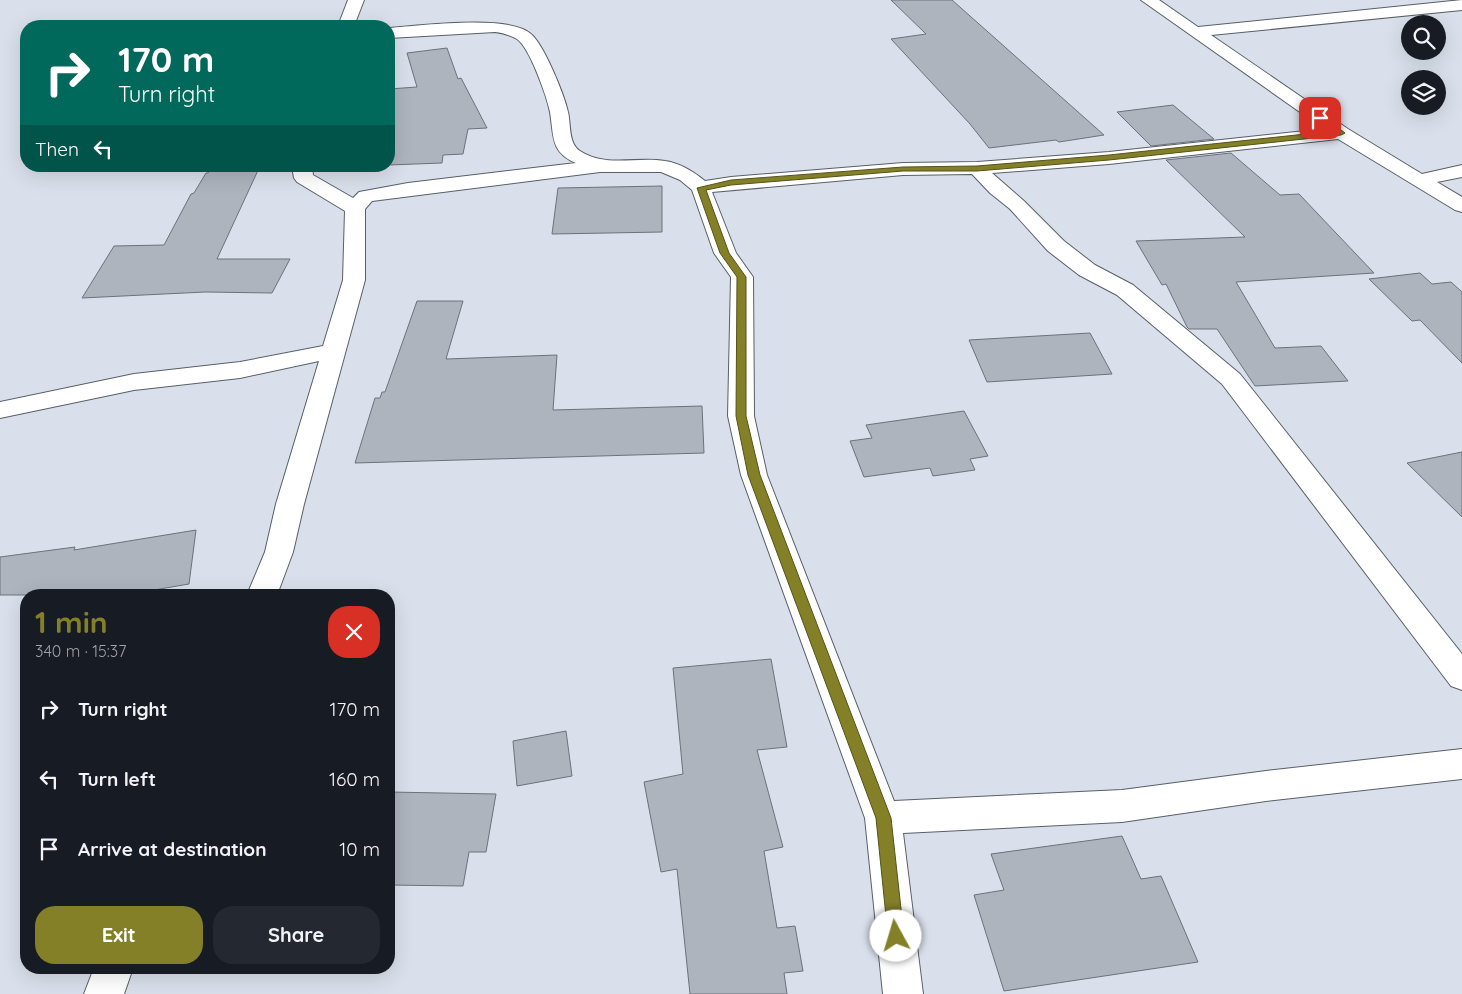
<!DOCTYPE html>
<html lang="en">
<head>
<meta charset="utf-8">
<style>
  :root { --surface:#171b24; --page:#242831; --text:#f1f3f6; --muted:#9ea1a6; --accent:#838028 }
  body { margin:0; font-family:Quicksand,sans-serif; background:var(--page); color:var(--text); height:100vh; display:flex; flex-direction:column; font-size:19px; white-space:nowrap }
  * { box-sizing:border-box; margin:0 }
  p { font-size:16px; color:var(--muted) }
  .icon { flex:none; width:28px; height:28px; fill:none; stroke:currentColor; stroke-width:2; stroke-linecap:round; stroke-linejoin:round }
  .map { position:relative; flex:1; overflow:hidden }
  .drawer { position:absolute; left:20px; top:589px; width:375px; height:385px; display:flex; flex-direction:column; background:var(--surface); border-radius:20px; box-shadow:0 5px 20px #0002 }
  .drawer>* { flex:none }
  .guide { position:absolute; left:20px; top:20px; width:375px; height:152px; border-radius:20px; box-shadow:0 5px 20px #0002; background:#00695c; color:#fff; overflow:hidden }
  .controls { position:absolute; left:1401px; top:15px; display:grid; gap:10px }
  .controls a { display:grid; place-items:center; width:45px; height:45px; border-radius:50%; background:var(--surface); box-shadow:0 5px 20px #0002; font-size:25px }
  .pin { position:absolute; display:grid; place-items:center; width:42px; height:42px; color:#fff; margin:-21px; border-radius:10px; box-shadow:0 2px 8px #0006 }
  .me { position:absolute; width:55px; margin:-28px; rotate:354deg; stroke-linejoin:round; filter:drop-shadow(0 0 4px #0008) }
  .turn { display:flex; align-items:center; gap:18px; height:105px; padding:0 15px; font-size:22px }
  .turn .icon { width:65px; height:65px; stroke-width:2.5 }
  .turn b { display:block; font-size:35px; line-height:42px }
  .then { display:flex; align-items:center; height:48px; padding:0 15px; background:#0003; gap:10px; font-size:19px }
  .round { display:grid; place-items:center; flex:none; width:52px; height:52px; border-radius:20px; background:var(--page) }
  .summary { display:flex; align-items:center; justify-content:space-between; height:85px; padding:0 15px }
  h1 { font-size:30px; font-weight:800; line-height:38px; color:var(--accent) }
  .primary-button { display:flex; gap:10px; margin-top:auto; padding:10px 15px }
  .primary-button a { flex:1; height:58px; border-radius:20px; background:var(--accent); color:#fff; font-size:20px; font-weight:800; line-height:58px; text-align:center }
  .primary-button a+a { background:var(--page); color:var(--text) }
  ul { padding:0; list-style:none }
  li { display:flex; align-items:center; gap:15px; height:70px; padding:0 15px }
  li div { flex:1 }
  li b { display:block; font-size:19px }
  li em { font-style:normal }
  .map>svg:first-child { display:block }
  .building { fill:#adb4be; stroke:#6c727c }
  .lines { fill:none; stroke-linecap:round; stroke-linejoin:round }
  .minor-casing { stroke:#595f68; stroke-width:2 }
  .minor { fill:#fff; fill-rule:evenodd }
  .route { fill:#838028; stroke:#55531a }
</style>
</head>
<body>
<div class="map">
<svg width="1462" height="994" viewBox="0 0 1462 994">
  <rect width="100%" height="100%" fill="#d9e0eb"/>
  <g class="building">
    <path d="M 891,0 L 952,0 L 1104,135 L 1059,142 L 1056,140 L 989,148 L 970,124 L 891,39 L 926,34 Z"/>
    <path d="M 447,48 L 458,79 L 461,78 L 487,128 L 468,129 L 463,154 L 443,155 L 442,163 L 389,165 L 389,89 L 417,87 L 407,53 Z"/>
    <path d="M 1173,105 L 1214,139 L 1151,146 L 1117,112 Z"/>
    <path d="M 1231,153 L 1280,195 L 1299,194 L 1374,273 L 1236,282 L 1275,348 L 1321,346 L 1348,381 L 1255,386 L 1217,329 L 1189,329 L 1187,327 L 1166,284 L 1162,285 L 1136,241 L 1245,237 L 1166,160 Z"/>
    <path d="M 212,166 L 260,166 L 217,259 L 290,259 L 272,293 L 205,292 L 82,298 L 114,246 L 164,245 L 191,194 L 194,193 L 206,173 L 208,173 Z"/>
    <path d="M 662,186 L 662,232 L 552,234 L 558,188 Z"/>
    <path d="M 1420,273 L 1432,284 L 1451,282 L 1462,292 L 1462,363 L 1420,320 L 1412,321 L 1369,279 Z"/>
    <path d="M 417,301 L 463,301 L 446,359 L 557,355 L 553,410 L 702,406 L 704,453 L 355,463 L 375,398 L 380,398 L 382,392 L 385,392 Z"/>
    <path d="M 1090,333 L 1112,374 L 987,382 L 969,340 Z"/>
    <path d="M 964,411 L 988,456 L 970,459 L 975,470 L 933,476 L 930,468 L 864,477 L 850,441 L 872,438 L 866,425 Z"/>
    <path d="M 1462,452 L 1462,517 L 1407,463 Z"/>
    <path d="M 196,530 L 189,584 L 125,595 L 0,595 L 0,557 L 75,547 L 74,550 Z"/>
    <path d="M 771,659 L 787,747 L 757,750 L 783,847 L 764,851 L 777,928 L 795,926 L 803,971 L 784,973 L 787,994 L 690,994 L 677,869 L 661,872 L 644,782 L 683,774 L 673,668 Z"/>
    <path d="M 566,731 L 572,776 L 517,786 L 513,741 Z"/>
    <path d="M 389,792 L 496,794 L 486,852 L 469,852 L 463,886 L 389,885 Z"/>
    <path d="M 1122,836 L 1141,879 L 1161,876 L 1198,962 L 1004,991 L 974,895 L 1004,890 L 991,854 Z"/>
  </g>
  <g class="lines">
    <defs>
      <g id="minor">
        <path d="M 348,0 L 364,0 L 354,26 L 338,26 Z"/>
        <path d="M 1141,0 L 1159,0 L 1198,27 L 1462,0 L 1462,10 L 1211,35 L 1348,129 L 1422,174 L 1462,165 L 1462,177 L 1437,182 L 1462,197 L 1462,212 L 1455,210 L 1338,139 L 1109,164 L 992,173 L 1024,201 L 1064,241 L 1095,265 L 1133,285 L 1240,374 L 1462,654 L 1462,690 L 1451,686 L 1222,384 L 1117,295 L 1079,275 L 1048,251 L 1010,209 L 990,193 L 972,174 L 903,175 L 712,192 L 736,253 L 753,277 L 754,416 L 767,475 L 894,801 L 1122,790 L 1266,771 L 1462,749 L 1462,779 L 1266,801 L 1122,822 L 903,833 L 923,994 L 883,994 L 865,818 L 741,475 L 728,416 L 731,277 L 714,253 L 692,190 L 680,180 L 661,172 L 600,172 L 372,201 L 365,209 L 365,280 L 304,504 L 293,552 L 277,595 L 247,595 L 265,552 L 276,504 L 319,361 L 240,378 L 134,390 L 0,418 L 0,402 L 134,374 L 240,362 L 323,346 L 343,280 L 345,211 L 297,182 L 294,178 L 292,166 L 312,166 L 313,175 L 353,198 L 359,192 L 408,183 L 576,163 C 550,152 554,136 550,112 C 547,97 530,48 517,39 C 510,35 503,33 495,32 L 389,38 L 389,28 C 419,26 509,14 531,34 C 544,45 564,94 568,112 C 571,124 568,143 580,151 C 606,168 637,156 665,161 C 680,163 694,172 705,181 L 731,177 L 903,163 L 977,162 L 1109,152 L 1324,129 Z"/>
        <path d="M 94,968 L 133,968 L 124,994 L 84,994 Z"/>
      </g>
    </defs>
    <use href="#minor" class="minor-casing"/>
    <use href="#minor" class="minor"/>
  </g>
  <path class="route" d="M 1318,116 L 1323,116 L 1345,133 L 1341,135 L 1109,160 L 977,171 L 903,171 L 731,185 L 706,190 L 729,253 L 746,277 L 746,416 L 760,475 L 891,818 L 904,936 L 902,941 L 896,943 L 891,941 L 888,936 L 876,818 L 748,475 L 736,416 L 737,277 L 720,253 L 697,188 L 731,180 L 903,167 L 977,166 L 1109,155 L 1334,131 L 1318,120 Z"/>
</svg>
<div class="controls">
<a><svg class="icon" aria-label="search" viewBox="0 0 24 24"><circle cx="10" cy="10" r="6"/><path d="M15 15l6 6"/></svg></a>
<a><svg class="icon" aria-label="layers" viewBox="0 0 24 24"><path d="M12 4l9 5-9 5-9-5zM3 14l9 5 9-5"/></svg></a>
</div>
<div class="pin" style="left:1320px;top:118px;background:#d93025"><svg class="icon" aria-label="arrive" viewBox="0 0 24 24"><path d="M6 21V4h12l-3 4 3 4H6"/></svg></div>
<svg class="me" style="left:896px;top:936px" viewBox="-20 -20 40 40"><circle r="19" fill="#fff"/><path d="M0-13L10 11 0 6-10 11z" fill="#838028"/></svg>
<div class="guide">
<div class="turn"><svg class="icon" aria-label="right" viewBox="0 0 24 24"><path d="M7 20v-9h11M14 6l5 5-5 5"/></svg><div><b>170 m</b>Turn right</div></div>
<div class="then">Then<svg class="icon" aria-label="left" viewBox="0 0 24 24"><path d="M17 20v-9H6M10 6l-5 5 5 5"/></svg></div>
</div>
<section class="drawer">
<div class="summary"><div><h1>1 min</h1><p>340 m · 15:37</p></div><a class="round" style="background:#d93025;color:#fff"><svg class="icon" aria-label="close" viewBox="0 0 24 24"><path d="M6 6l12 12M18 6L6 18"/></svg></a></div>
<ul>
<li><svg class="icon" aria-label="right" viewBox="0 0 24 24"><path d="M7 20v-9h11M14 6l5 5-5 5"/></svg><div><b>Turn right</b></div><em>170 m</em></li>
<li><svg class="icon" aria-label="left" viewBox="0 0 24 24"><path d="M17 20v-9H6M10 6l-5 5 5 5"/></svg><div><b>Turn left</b></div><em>160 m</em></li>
<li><svg class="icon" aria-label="arrive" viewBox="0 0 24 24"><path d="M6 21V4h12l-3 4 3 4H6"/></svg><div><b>Arrive at destination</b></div><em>10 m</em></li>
</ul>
<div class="primary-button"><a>Exit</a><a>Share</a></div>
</section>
</div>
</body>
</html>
